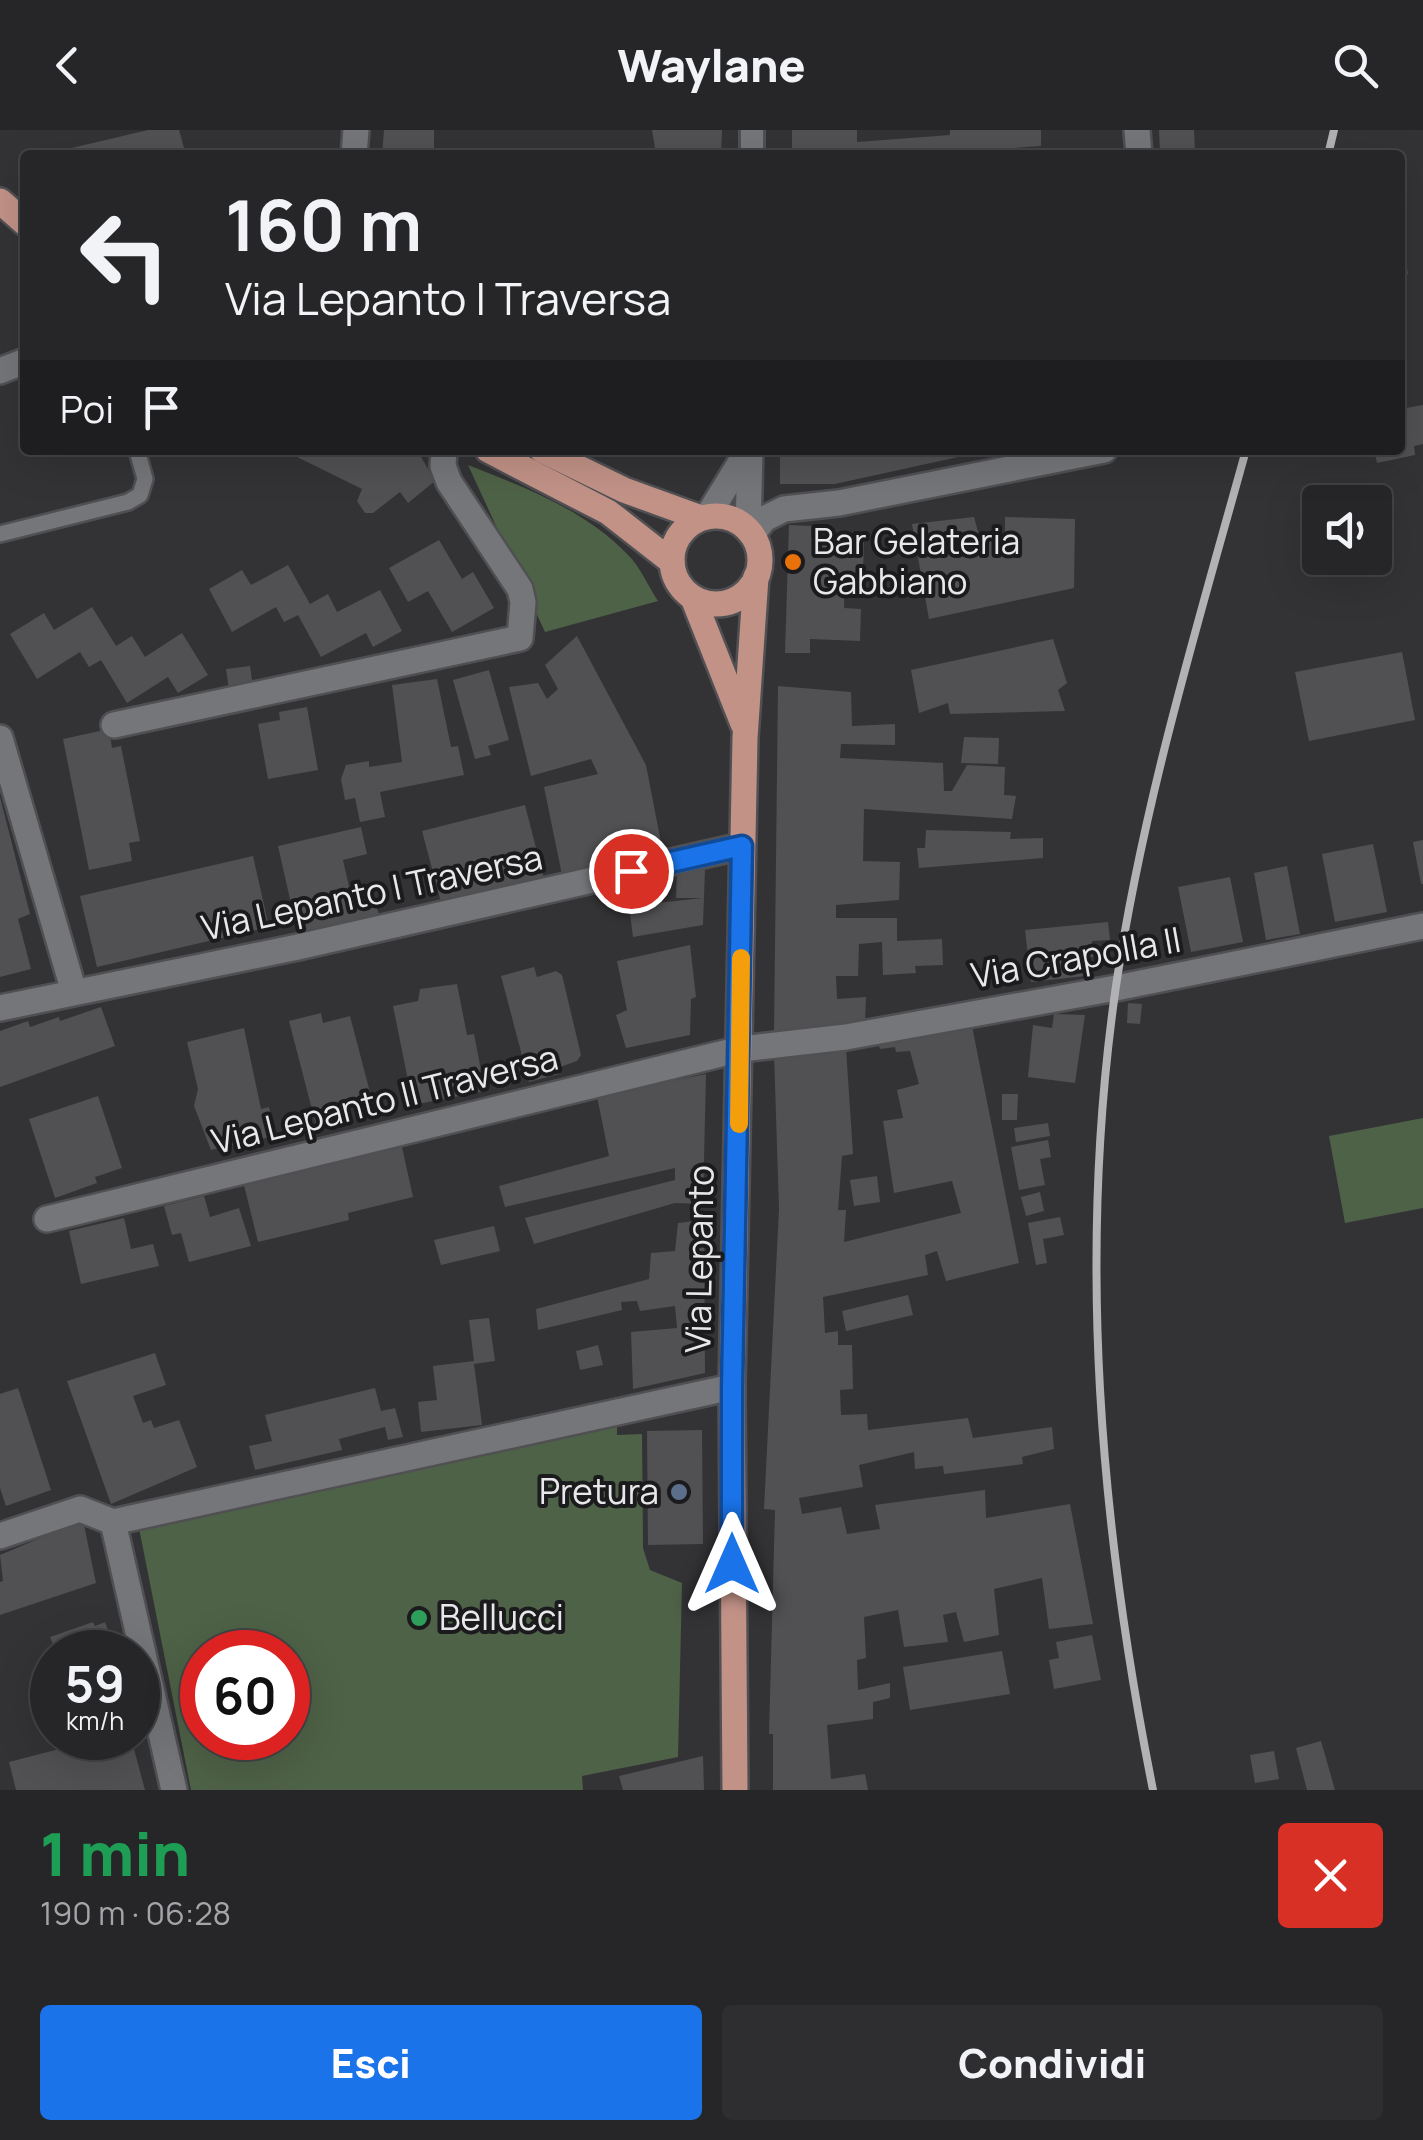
<!DOCTYPE html>
<html lang="it">
<head>
<meta charset="utf-8">
<style>
  :root { --surface:#262628; --page:#2e2e30; --text:#f1f3f6; --muted:#a4a5a8; --line:#424345; --accent:#1a73e8 }
  body { margin:0; font-family:Manrope,sans-serif; background:var(--page); color:var(--text); height:100vh; display:flex; flex-direction:column; font-size:38px; white-space:nowrap }
  * { box-sizing:border-box; margin:0 }
  p { font-size:32px; color:var(--muted) }
  .icon { flex:none; width:55px; height:55px; fill:none; stroke:currentColor; stroke-width:2; stroke-linecap:round; stroke-linejoin:round }
  .map { position:relative; height:1660px; overflow:hidden }
  .drawer { display:flex; flex-direction:column; background:var(--surface); flex:1 }
  .drawer>* { flex:none }
  .guide { position:absolute; left:20px; top:20px; width:1385px; height:305px; border-radius:10px; box-shadow:0 10px 40px #0002,0 0 0 2px var(--line); background:#262628; color:var(--text); overflow:hidden }
  .tools { position:absolute; left:1302px; top:355px; display:grid; gap:20px }
  .tools a { display:grid; place-items:center; width:90px; height:90px; border-radius:10px; background:var(--surface); box-shadow:0 10px 40px #0002,0 0 0 2px var(--line); font-size:50px }
  .speed { position:absolute; left:30px; top:1500px; display:flex; gap:20px; font-size:50px; font-weight:700; text-align:center }
  .speed>* { display:grid; place-content:center; width:130px; height:130px; border-radius:50%; background:var(--surface); box-shadow:0 10px 40px #0002,0 0 0 2px var(--line); line-height:1 }
  .speed small { font-size:25px; font-weight:400 }
  .speed .limit { border:15px solid #d22; background:#fff; color:#111 }
  .pin { position:absolute; display:grid; place-items:center; width:85px; height:85px; color:#fff; margin:-42px; border:5px solid #fff; border-radius:50%; box-shadow:0 2px 10px #0007 }
  .me { position:absolute; width:110px; margin:-55px; rotate:0deg; stroke-linejoin:round; filter:drop-shadow(0 0 8px #0008) }
  .turn { display:flex; align-items:center; gap:35px; height:210px; padding:0 40px; font-size:45px }
  .turn .icon { width:130px; height:130px; stroke-width:2.5 }
  .turn b { display:block; font-size:70px; line-height:85px }
  .then { display:flex; align-items:center; height:95px; padding:0 40px; background:#0003; gap:20px; font-size:38px }
  .round { display:grid; place-items:center; flex:none; width:105px; height:105px; border-radius:10px; background:var(--page) }
  .head { display:flex; align-items:center; justify-content:space-between; height:170px; padding:0 40px }
  h1 { font-size:60px; font-weight:800; line-height:75px; color:#1e9e55 }
  .primary-button { display:flex; gap:20px; margin-top:auto; padding:20px 40px }
  .primary-button a { flex:1; height:115px; border-radius:10px; background:var(--accent); color:#fff; font-size:40px; font-weight:800; line-height:115px; text-align:center }
  .primary-button a+a { background:var(--page); color:var(--text) }
  header { display:flex; justify-content:space-between; align-items:center; height:130px; padding:0 40px; background:var(--surface); font-size:45px; font-weight:800 }
  .map>svg:first-child { display:block }
  .green { fill:#4e6247; fill-rule:evenodd }
  .building { fill:#515154 }
  .lines { fill:none; stroke-linecap:round; stroke-linejoin:round }
  .service-casing { stroke:#505053; stroke-width:20 }
  .pedestrian-casing { stroke:#505053; stroke-width:28 }
  .minor-casing { stroke:#505053; stroke-width:30 }
  .tertiary-casing { stroke:#505053; stroke-width:30 }
  .primary-casing { stroke:#505053; stroke-width:30 }
  .service { stroke:#757679; stroke-width:15 }
  .pedestrian { stroke:#757679; stroke-width:22 }
  .minor { stroke:#757679; stroke-width:25 }
  .tertiary { stroke:#757679; stroke-width:25 }
  .primary { stroke:#c29287; stroke-width:25 }
  .rail { stroke:#b2b2b4; stroke-width:8 }
  .route-casing { stroke:#114b97; stroke-width:25 }
  .route { stroke:#1a73e8; stroke-width:18 }
  .slow { stroke:#f59e0b; stroke-width:18 }
  .food-dot { fill:#e8710a; stroke:#1b1b1d; stroke-width:4 }
  .service-dot { fill:#5c6f8a; stroke:#1b1b1d; stroke-width:4 }
  .leisure-dot { fill:#2e9e5b; stroke:#1b1b1d; stroke-width:4 }
  .labels { text-anchor:middle; stroke-width:8; stroke-linejoin:round; paint-order:stroke }
  .poi-label { font-size:35px; fill:#e8e8ea; stroke:#1b1b1d; text-anchor:start }
  .street-label { font-size:35px; fill:#e8e8ea; stroke:#1b1b1d }
</style>
</head>
<body>
<header><svg class="icon" aria-label="back" viewBox="0 0 24 24"><path d="M15 5l-7 7 7 7"/></svg>Waylane<svg class="icon" aria-label="search" viewBox="0 0 24 24"><circle cx="10" cy="10" r="6"/><path d="M15 15l6 6"/></svg></header>
<div class="map">
<svg width="1423" height="1660" viewBox="0 0 1423 1660">
  <rect width="100%" height="100%" fill="#333336"/>
  <g class="green">
    <path d="M 468,335 C 524,357 585,380 627,424 C 640,436 648,456 658,471 L 545,502 Z"/>
    <path d="M 1423,988 L 1423,1078 L 1345,1093 L 1329,1006 Z"/>
    <path d="M 617,1286 L 617,1305 L 642,1304 L 643,1418 L 650,1440 L 682,1453 L 678,1627 L 582,1646 L 583,1660 L 191,1660 L 139,1398 ZM 202,1522 L 288,1522 L 288,1608 L 202,1608 Z"/>
  </g>
  <g class="building">
    <path d="M 148,0 L 179,0 L 186,25 L 61,25 L 59,21 Z"/>
    <path d="M 384,0 L 434,0 L 434,25 L 382,25 Z"/>
    <path d="M 652,0 L 722,0 L 721,25 L 642,25 L 642,19 L 655,18 Z"/>
    <path d="M 792,0 L 857,0 L 857,12 L 950,5 L 950,0 L 1041,0 L 1041,16 L 972,21 L 973,25 L 792,25 Z"/>
    <path d="M 1159,0 L 1194,0 L 1195,22 L 1160,22 Z"/>
    <path d="M 1402,109 L 1408,144 L 1400,145 L 1400,110 Z"/>
    <path d="M 1423,275 L 1423,314 L 1414,316 L 1415,325 L 1377,333 L 1374,320 L 1400,320 L 1400,285 L 1407,283 L 1406,278 Z"/>
    <path d="M 283,320 L 417,320 L 435,351 L 408,373 L 400,362 L 373,383 L 365,383 L 357,371 L 362,359 Z"/>
    <path d="M 780,320 L 981,320 L 981,322 L 835,354 L 780,354 Z"/>
    <path d="M 974,387 L 980,409 L 1005,409 L 1005,387 L 1075,389 L 1074,458 L 929,489 L 912,394 Z"/>
    <path d="M 789,395 L 811,396 L 811,408 L 864,409 L 863,444 L 845,443 L 844,478 L 861,479 L 860,511 L 810,509 L 810,523 L 785,523 Z"/>
    <path d="M 439,410 L 462,449 L 473,442 L 494,478 L 452,502 L 428,461 L 408,472 L 389,438 Z"/>
    <path d="M 288,435 L 310,474 L 328,464 L 337,482 L 380,460 L 402,501 L 373,517 L 366,503 L 321,527 L 298,485 L 284,492 L 276,477 L 232,502 L 209,459 L 242,440 L 251,455 Z"/>
    <path d="M 92,477 L 116,516 L 132,506 L 145,527 L 182,503 L 208,545 L 178,563 L 168,547 L 127,573 L 101,530 L 89,537 L 80,522 L 37,549 L 10,504 L 44,483 L 54,500 Z"/>
    <path d="M 577,506 L 646,635 L 663,723 L 562,745 L 544,657 L 598,644 L 591,629 L 531,646 L 509,557 L 538,553 L 547,569 L 558,559 L 545,535 Z"/>
    <path d="M 1053,509 L 1067,553 L 1058,560 L 1065,581 L 950,584 L 948,573 L 919,583 L 911,540 Z"/>
    <path d="M 1402,522 L 1415,590 L 1309,611 L 1295,542 Z"/>
    <path d="M 250,536 L 253,557 L 229,560 L 226,539 Z"/>
    <path d="M 489,540 L 509,610 L 488,616 L 491,625 L 475,629 L 453,550 Z"/>
    <path d="M 437,549 L 451,617 L 458,616 L 464,645 L 380,662 L 385,687 L 360,692 L 355,668 L 345,670 L 341,649 L 346,635 L 369,631 L 369,637 L 402,632 L 392,555 Z"/>
    <path d="M 778,556 L 851,562 L 852,596 L 895,594 L 895,615 L 841,614 L 840,628 L 943,633 L 944,661 L 952,661 L 967,635 L 1005,637 L 1004,665 L 1016,666 L 1012,689 L 864,679 L 863,731 L 900,732 L 899,770 L 836,775 L 836,788 L 897,788 L 897,811 L 942,809 L 943,835 L 915,836 L 916,843 L 883,845 L 882,812 L 859,814 L 858,846 L 836,846 L 837,869 L 866,867 L 865,893 L 774,903 Z"/>
    <path d="M 307,577 L 318,640 L 268,649 L 258,594 L 280,590 L 279,582 Z"/>
    <path d="M 109,599 L 112,618 L 121,616 L 140,711 L 129,713 L 132,731 L 89,740 L 63,609 Z"/>
    <path d="M 964,607 L 999,608 L 998,634 L 961,633 Z"/>
    <path d="M 0,667 L 30,784 L 18,789 L 31,839 L 0,847 Z"/>
    <path d="M 525,675 L 544,749 L 442,776 L 422,701 Z"/>
    <path d="M 361,697 L 367,724 L 343,730 L 351,765 L 373,760 L 380,790 L 299,809 L 278,716 Z"/>
    <path d="M 926,700 L 1011,702 L 1010,709 L 1043,708 L 1043,728 L 919,738 L 917,718 L 925,718 Z"/>
    <path d="M 1423,710 L 1423,754 L 1421,754 L 1413,712 Z"/>
    <path d="M 1373,714 L 1387,782 L 1335,792 L 1322,724 Z"/>
    <path d="M 253,726 L 269,797 L 97,837 L 80,766 Z"/>
    <path d="M 1287,736 L 1300,804 L 1266,810 L 1254,743 Z"/>
    <path d="M 677,739 L 705,739 L 703,795 L 633,807 L 629,776 L 703,768 L 676,768 Z"/>
    <path d="M 1230,747 L 1243,812 L 1191,822 L 1178,757 Z"/>
    <path d="M 1108,792 L 1110,810 L 1092,811 L 1093,827 L 1083,828 L 1085,846 L 1031,852 L 1025,800 Z"/>
    <path d="M 690,815 L 696,867 L 691,869 L 690,905 L 626,918 L 616,885 L 627,880 L 617,831 Z"/>
    <path d="M 534,837 L 537,847 L 556,841 L 562,845 L 581,925 L 577,931 L 560,937 L 559,944 L 529,952 L 501,846 Z"/>
    <path d="M 457,854 L 467,905 L 474,904 L 485,961 L 413,975 L 393,876 L 418,871 L 420,859 Z"/>
    <path d="M 1128,873 L 1142,874 L 1140,894 L 1127,893 Z"/>
    <path d="M 101,877 L 115,916 L 0,957 L 0,901 L 28,891 L 30,897 L 59,887 L 60,891 Z"/>
    <path d="M 321,883 L 323,893 L 350,886 L 372,970 L 339,978 L 341,989 L 316,995 L 289,891 Z"/>
    <path d="M 1054,884 L 1085,885 L 1075,953 L 1028,947 L 1033,895 L 1052,898 Z"/>
    <path d="M 970,886 L 1019,1133 L 946,1151 L 937,1121 L 925,1125 L 928,1145 L 823,1167 L 825,1203 L 838,1201 L 838,1215 L 852,1215 L 853,1259 L 840,1260 L 841,1285 L 867,1284 L 868,1300 L 968,1288 L 973,1308 L 1052,1297 L 1054,1319 L 1022,1327 L 1023,1334 L 944,1344 L 943,1336 L 915,1339 L 914,1322 L 859,1335 L 863,1357 L 799,1368 L 802,1384 L 841,1377 L 847,1404 L 880,1399 L 875,1375 L 985,1360 L 986,1388 L 1070,1374 L 1093,1494 L 1049,1499 L 1042,1448 L 994,1459 L 999,1505 L 964,1512 L 956,1482 L 943,1485 L 948,1512 L 904,1517 L 898,1480 L 864,1487 L 866,1528 L 857,1530 L 858,1560 L 890,1553 L 890,1568 L 873,1572 L 873,1589 L 827,1595 L 831,1649 L 865,1644 L 868,1660 L 773,1660 L 773,1604 L 769,1604 L 775,1380 L 764,1379 L 779,1079 L 774,923 L 846,918 L 853,1024 L 842,1026 L 838,1080 L 846,1080 L 844,1112 L 961,1083 L 952,1051 L 894,1063 L 883,991 L 903,988 L 897,960 L 919,954 L 910,921 L 896,922 L 895,917 L 880,919 L 877,910 Z"/>
    <path d="M 244,898 L 261,979 L 269,977 L 275,1006 L 211,1020 L 194,976 L 198,959 L 187,912 Z"/>
    <path d="M 706,944 L 703,1074 L 675,1073 L 534,1114 L 525,1088 L 675,1050 L 675,1038 L 505,1077 L 499,1056 L 609,1026 L 597,966 Z"/>
    <path d="M 1002,964 L 1018,964 L 1017,990 L 1002,990 Z"/>
    <path d="M 98,966 L 122,1038 L 95,1047 L 97,1053 L 55,1068 L 29,989 Z"/>
    <path d="M 1048,993 L 1050,1006 L 1016,1012 L 1014,998 Z"/>
    <path d="M 1048,1010 L 1051,1027 L 1040,1029 L 1045,1055 L 1019,1060 L 1011,1017 Z"/>
    <path d="M 402,1017 L 413,1067 L 348,1083 L 349,1090 L 258,1112 L 244,1055 Z"/>
    <path d="M 877,1046 L 880,1072 L 854,1076 L 850,1050 Z"/>
    <path d="M 1040,1062 L 1044,1081 L 1026,1086 L 1021,1067 Z"/>
    <path d="M 204,1066 L 210,1087 L 239,1078 L 251,1116 L 189,1132 L 181,1103 L 172,1105 L 164,1076 Z"/>
    <path d="M 1060,1087 L 1064,1105 L 1043,1109 L 1047,1133 L 1036,1135 L 1028,1093 Z"/>
    <path d="M 124,1088 L 131,1119 L 153,1114 L 159,1136 L 81,1154 L 69,1101 Z"/>
    <path d="M 704,1090 L 705,1243 L 633,1259 L 631,1202 L 677,1198 L 675,1176 L 640,1181 L 637,1171 L 621,1172 L 622,1180 L 538,1200 L 536,1179 L 649,1149 L 651,1123 L 675,1121 L 678,1093 Z"/>
    <path d="M 494,1096 L 500,1121 L 441,1135 L 434,1110 Z"/>
    <path d="M 908,1165 L 913,1185 L 846,1201 L 842,1181 Z"/>
    <path d="M 489,1188 L 495,1231 L 474,1234 L 482,1295 L 421,1302 L 418,1272 L 437,1270 L 433,1236 L 474,1231 L 469,1190 Z"/>
    <path d="M 598,1215 L 603,1235 L 580,1240 L 576,1221 Z"/>
    <path d="M 155,1223 L 166,1255 L 133,1266 L 143,1293 L 151,1290 L 154,1298 L 179,1290 L 197,1337 L 111,1374 L 67,1251 Z"/>
    <path d="M 18,1258 L 51,1360 L 6,1376 L 0,1358 L 0,1264 Z"/>
    <path d="M 375,1258 L 381,1281 L 395,1278 L 403,1307 L 388,1310 L 385,1297 L 339,1309 L 342,1320 L 255,1340 L 249,1316 L 272,1311 L 265,1285 Z"/>
    <path d="M 702,1300 L 703,1414 L 648,1415 L 647,1301 Z"/>
    <path d="M 83,1390 L 96,1453 L 0,1485 L 0,1452 L 3,1451 L 0,1425 Z"/>
    <path d="M 93,1492 L 95,1496 L 105,1492 L 116,1522 L 56,1522 L 50,1507 Z"/>
    <path d="M 1092,1505 L 1101,1550 L 1054,1559 L 1049,1530 L 1059,1528 L 1056,1512 Z"/>
    <path d="M 1002,1521 L 1010,1564 L 910,1580 L 903,1537 Z"/>
    <path d="M 102,1608 L 131,1608 L 145,1660 L 16,1660 L 9,1632 Z"/>
    <path d="M 1321,1611 L 1335,1660 L 1307,1660 L 1296,1618 Z"/>
    <path d="M 1274,1621 L 1279,1649 L 1255,1653 L 1250,1625 Z"/>
    <path d="M 703,1626 L 704,1660 L 623,1660 L 619,1646 Z"/>
  </g>
  <g class="lines">
    <defs>
      <path id="service" d="M 0,404 L 128,372 L 140,365 L 145,349 L 137,320"/>
      <path id="pedestrian" d="M 752,25 L 752,0"/>
      <g id="minor">
        <path d="M 1137,0 L 1139,25"/>
        <path d="M 707,387 L 748,320"/>
        <path d="M 748,400 L 750,320"/>
        <path d="M 752,405 L 764,389 L 784,379 L 839,373 L 1104,320"/>
        <path d="M 114,595 L 520,508 L 523,472 L 520,459 L 449,352 L 443,336 L 444,320"/>
        <path d="M 0,608 L 74,862"/>
        <path d="M 0,878 L 298,817 L 742,716"/>
        <path d="M 47,1089 L 741,919 L 846,907 L 1116,858 L 1423,796"/>
        <path d="M 113,1392 L 174,1660"/>
        <path d="M 0,1406 L 80,1379 L 113,1392 L 732,1257"/>
      </g>
      <g id="tertiary">
        <path d="M 354,25 L 356,0"/>
        <path d="M 0,241 L 25,231"/>
      </g>
      <g id="primary">
        <path d="M 0,71 L 25,93"/>
        <path d="M 488,320 L 608,382 L 672,432"/>
        <path d="M 542,320 L 624,360 L 701,388"/>
        <circle cx="716" cy="430" r="44"/>
        <path d="M 693,468 L 743,594"/>
        <path d="M 735,1660 L 732,1257 L 745,608 L 756,447"/>
      </g>
    </defs>
    <use href="#service" class="service-casing"/>
    <use href="#pedestrian" class="pedestrian-casing"/>
    <use href="#minor" class="minor-casing"/>
    <use href="#tertiary" class="tertiary-casing"/>
    <use href="#primary" class="primary-casing"/>
    <use href="#service" class="service"/>
    <use href="#pedestrian" class="pedestrian"/>
    <use href="#minor" class="minor"/>
    <use href="#tertiary" class="tertiary"/>
    <use href="#primary" class="primary"/>
    <g class="rail">
      <path d="M 1328,25 L 1334,0"/>
      <path d="M 1153,1660 C 1100,1395 1077,1125 1116,856 C 1143,674 1197,497 1246,320"/>
    </g>
  </g>
  <g class="lines">
    <defs>
      <path id="route" d="M 631,741 L 742,716 L 732,1257 L 732,1434"/>
    </defs>
    <use href="#route" class="route-casing"/>
    <use href="#route" class="route"/>
    <path class="slow" d="M 739,994 L 741,828"/>
  </g>
  <circle class="food-dot" cx="793" cy="432" r="10"/>
  <circle class="service-dot" cx="679" cy="1362" r="10"/>
  <circle class="leisure-dot" cx="419" cy="1488" r="10"/>
  <g class="labels">
    <g class="poi-label">
      <text x="813" y="424">Bar Gelateria<tspan x="813" dy="40">Gabbiano</tspan></text>
      <text x="659" y="1374" text-anchor="end">Pretura</text>
      <text x="439" y="1500">Bellucci</text>
    </g>
    <g class="street-label">
      <text transform="translate(372 763) rotate(-12)" y="12">Via Lepanto I Traversa</text>
      <text transform="translate(1076 828) rotate(-10)" y="12">Via Crapolla II</text>
      <text transform="translate(385 970) rotate(-14)" y="12">Via Lepanto II Traversa</text>
      <text transform="translate(700 1129) rotate(-89)" y="12">Via Lepanto</text>
    </g>
  </g>
</svg>
<div class="tools">
<a><svg class="icon" aria-label="sound" viewBox="0 0 24 24"><path d="M4 9h4l5-4v14l-5-4H4zM17 9q2 3 0 6"/></svg></a>
</div>
<div class="speed"><div>59<small>km/h</small></div><div class="limit">60</div></div>
<div class="pin" style="left:631px;top:741px;background:#d93025"><svg class="icon" aria-label="arrive" viewBox="0 0 24 24"><path d="M6 21V4h12l-3 4 3 4H6"/></svg></div>
<svg class="me" style="left:732px;top:1434px" viewBox="-20 -20 40 40"><path d="M0-17L14 15 0 8-14 15z" fill="#1a73e8" stroke="#fff" stroke-width="4"/></svg>
<div class="guide">
<div class="turn"><svg class="icon" aria-label="left" viewBox="0 0 24 24"><path d="M17 20v-9H6M10 6l-5 5 5 5"/></svg><div><b>160 m</b>Via Lepanto I Traversa</div></div>
<div class="then">Poi<svg class="icon" aria-label="arrive" viewBox="0 0 24 24"><path d="M6 21V4h12l-3 4 3 4H6"/></svg></div>
</div>
</div>
<section class="drawer">
<div class="head"><div><h1>1 min</h1><p>190 m · 06:28</p></div><a class="round" style="background:#d93025;color:#fff"><svg class="icon" aria-label="close" viewBox="0 0 24 24"><path d="M6 6l12 12M18 6L6 18"/></svg></a></div>
<div class="primary-button"><a>Esci</a><a>Condividi</a></div>
</section>
</body>
</html>
